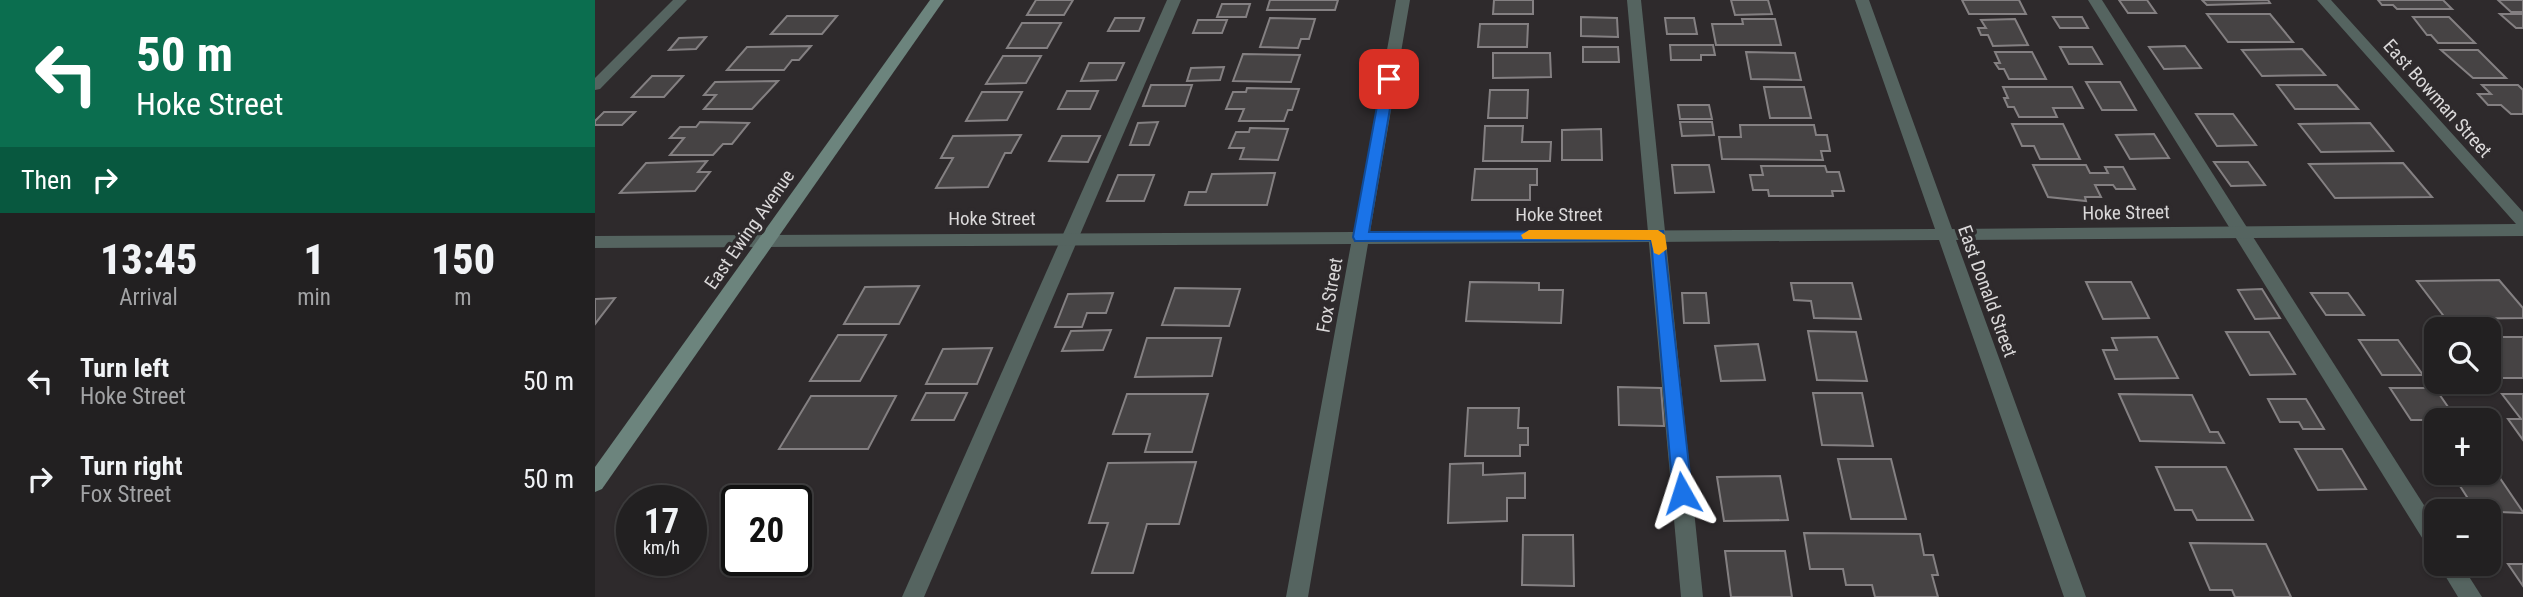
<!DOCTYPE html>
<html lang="en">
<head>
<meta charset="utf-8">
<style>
  :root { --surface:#222021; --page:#2a282a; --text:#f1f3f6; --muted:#a2a3a5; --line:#3f3e3f }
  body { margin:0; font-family:"Roboto Condensed",sans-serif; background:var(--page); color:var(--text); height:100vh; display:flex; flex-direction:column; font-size:26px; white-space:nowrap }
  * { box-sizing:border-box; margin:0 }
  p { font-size:23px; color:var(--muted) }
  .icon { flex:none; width:38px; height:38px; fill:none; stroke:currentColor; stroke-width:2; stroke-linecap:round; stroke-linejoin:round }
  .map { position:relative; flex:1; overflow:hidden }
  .details { display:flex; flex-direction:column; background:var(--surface); width:595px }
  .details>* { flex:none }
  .banner { background:#0b6e4f; color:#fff; overflow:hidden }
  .fabs { position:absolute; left:1829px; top:317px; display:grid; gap:14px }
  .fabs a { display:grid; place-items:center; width:77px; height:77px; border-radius:14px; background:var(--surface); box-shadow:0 2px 5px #0004,0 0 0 2px var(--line); font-size:35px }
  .speed { position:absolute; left:21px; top:485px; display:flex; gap:14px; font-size:35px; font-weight:700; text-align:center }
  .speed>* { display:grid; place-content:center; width:91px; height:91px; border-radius:50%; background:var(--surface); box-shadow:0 2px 5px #0004,0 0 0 2px var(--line); line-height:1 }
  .speed small { font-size:18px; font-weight:400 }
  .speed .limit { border:4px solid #111; border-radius:10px; background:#fff; color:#111 }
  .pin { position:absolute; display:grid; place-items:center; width:60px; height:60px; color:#fff; margin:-30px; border-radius:14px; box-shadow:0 4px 10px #0006 }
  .me { position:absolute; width:77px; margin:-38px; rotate:354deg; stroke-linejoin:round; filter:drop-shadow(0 0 5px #0008) }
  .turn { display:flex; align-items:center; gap:24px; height:147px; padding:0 21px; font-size:32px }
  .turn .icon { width:91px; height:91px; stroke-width:2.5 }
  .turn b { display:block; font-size:49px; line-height:60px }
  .then { display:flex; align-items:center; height:66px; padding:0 21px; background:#0003; gap:14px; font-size:26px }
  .eta { display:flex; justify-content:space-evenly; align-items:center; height:119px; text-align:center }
  .eta b { font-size:42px; font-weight:800; line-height:49px }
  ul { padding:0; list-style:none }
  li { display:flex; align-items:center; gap:21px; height:98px; padding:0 21px }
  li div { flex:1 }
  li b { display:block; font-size:26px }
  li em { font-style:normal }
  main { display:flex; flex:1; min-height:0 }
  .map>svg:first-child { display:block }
  .building { fill:#464344; stroke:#848082; stroke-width:2 }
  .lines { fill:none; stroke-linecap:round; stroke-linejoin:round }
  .lane { fill:#556460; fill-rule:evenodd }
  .street { fill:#556460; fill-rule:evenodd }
  .secondary { fill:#6c847d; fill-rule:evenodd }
  .route { fill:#1a73e8; stroke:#114b97; stroke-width:2 }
  .slow { fill:#f59e0b }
  .labels { text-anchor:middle; stroke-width:7; stroke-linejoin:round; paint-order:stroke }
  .street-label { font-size:19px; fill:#dad8d9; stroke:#2e2a2c }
</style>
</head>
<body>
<main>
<section class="details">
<div class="banner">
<div class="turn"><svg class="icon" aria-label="left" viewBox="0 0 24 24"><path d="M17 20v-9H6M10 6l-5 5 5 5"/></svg><div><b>50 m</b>Hoke Street</div></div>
<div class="then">Then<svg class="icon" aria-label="right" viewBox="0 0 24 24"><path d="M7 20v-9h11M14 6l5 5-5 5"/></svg></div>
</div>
<div class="eta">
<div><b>13:45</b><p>Arrival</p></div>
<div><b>1</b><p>min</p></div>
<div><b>150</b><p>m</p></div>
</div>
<ul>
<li><svg class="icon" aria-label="left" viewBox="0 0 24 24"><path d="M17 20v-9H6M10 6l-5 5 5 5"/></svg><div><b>Turn left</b><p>Hoke Street</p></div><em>50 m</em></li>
<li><svg class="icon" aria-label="right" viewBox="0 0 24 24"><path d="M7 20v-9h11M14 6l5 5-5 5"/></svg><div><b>Turn right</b><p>Fox Street</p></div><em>50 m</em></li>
</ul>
</section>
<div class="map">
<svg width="1928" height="597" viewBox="0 0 1928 597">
  <rect width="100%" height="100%" fill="#2e2a2c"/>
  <g class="building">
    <path d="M 441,0 L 478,0 L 469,15 L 432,15 Z"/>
    <path d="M 675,0 L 743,0 L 740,10 L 672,10 Z"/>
    <path d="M 899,0 L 938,0 L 938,14 L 898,14 Z"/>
    <path d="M 1136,0 L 1173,0 L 1177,14 L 1140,15 Z"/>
    <path d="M 1367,0 L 1424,0 L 1431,14 L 1374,14 Z"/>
    <path d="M 1524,0 L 1552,0 L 1561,13 L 1533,13 Z"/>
    <path d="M 1607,0 L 1673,0 L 1675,3 L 1612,5 Z"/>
    <path d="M 1783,0 L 1848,0 L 1857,9 L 1802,9 L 1798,5 L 1787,5 Z"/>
    <path d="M 1903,0 L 1928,0 L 1928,12 L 1916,12 Z"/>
    <path d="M 627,4 L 655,4 L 651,17 L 622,17 Z"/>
    <path d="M 1612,14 L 1675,14 L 1698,42 L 1633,42 Z"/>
    <path d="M 1905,14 L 1928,14 L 1928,28 L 1921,28 Z"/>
    <path d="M 192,16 L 242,16 L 227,34 L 176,34 Z"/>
    <path d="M 986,17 L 1022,18 L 1023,37 L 986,36 Z"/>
    <path d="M 1458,17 L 1487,17 L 1493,28 L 1465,28 Z"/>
    <path d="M 1818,17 L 1854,17 L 1880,43 L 1843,43 L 1836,35 L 1832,35 Z"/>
    <path d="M 520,18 L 549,18 L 544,31 L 513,31 Z"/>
    <path d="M 675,18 L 720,19 L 714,39 L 706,39 L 703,48 L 665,47 Z"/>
    <path d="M 1070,18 L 1099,18 L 1102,34 L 1072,34 Z"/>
    <path d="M 1147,19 L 1180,19 L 1186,45 L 1121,45 L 1117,24 L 1148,24 Z"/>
    <path d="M 1420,19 L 1433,45 L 1398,46 L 1393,35 L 1386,35 L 1383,28 L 1391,28 L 1386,20 Z"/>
    <path d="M 603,20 L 632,20 L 627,33 L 598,33 Z"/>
    <path d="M 427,23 L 466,23 L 452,48 L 412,48 Z"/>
    <path d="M 885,24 L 933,24 L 932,47 L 883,47 Z"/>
    <path d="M 111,37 L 101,49 L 74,50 L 84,38 Z"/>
    <path d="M 1075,45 L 1118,45 L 1120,55 L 1106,55 L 1106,60 L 1076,60 Z"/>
    <path d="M 216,46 L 204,60 L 197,60 L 189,70 L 132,70 L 152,47 Z"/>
    <path d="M 1590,46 L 1606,68 L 1569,69 L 1554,47 Z"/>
    <path d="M 988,47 L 1023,47 L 1024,62 L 988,62 Z"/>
    <path d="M 1465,47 L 1497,47 L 1507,64 L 1474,64 Z"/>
    <path d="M 1707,49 L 1730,75 L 1667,76 L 1647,50 Z"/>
    <path d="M 1846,50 L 1883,50 L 1911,78 L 1878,78 Z"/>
    <path d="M 1151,52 L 1200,53 L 1206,80 L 1156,79 Z"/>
    <path d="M 1400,52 L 1437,52 L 1451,79 L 1414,79 L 1409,69 L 1404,69 L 1400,63 L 1405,63 Z"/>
    <path d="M 898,53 L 955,53 L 956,77 L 898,78 Z"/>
    <path d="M 648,54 L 705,55 L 696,82 L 638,81 Z"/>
    <path d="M 408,56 L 446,56 L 431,83 L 391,84 Z"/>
    <path d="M 494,63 L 529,63 L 521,80 L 486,81 Z"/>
    <path d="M 629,67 L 625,80 L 592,81 L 596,68 Z"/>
    <path d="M 57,76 L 88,76 L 69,97 L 37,97 Z"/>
    <path d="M 183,81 L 157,109 L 109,109 L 121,95 L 109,95 L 120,82 Z"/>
    <path d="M 1491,82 L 1525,82 L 1541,110 L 1507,110 Z"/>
    <path d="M 556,85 L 597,85 L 590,106 L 548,106 Z"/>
    <path d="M 1682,85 L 1742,85 L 1763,109 L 1700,109 Z"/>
    <path d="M 1887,85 L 1923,85 L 1928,90 L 1928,114 L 1916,114 L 1906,105 L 1893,105 L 1883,94 L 1896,94 Z"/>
    <path d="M 1169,87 L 1209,87 L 1216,118 L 1175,118 Z"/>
    <path d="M 1408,87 L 1477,87 L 1488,108 L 1458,108 L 1462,117 L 1424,117 L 1419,107 L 1413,107 L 1409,98 L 1413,98 Z"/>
    <path d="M 652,88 L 704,89 L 697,110 L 693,110 L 689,121 L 644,121 L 649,109 L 631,109 L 638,92 L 651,92 Z"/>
    <path d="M 895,90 L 933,90 L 932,118 L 893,118 Z"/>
    <path d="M 472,91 L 503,91 L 495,109 L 463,109 Z"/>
    <path d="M 387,92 L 427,92 L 412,120 L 371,121 Z"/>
    <path d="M 1083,105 L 1114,105 L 1117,119 L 1085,119 Z"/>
    <path d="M 9,112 L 40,112 L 27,125 L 0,125 L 0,121 Z"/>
    <path d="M 1601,114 L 1638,114 L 1661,145 L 1622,146 Z"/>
    <path d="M 105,122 L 154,123 L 137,144 L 128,144 L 118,155 L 75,155 L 89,138 L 75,138 L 85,127 L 101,127 Z"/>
    <path d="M 563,122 L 554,145 L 535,145 L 543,123 Z"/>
    <path d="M 1085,122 L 1117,122 L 1119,135 L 1087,136 Z"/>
    <path d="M 1775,123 L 1798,151 L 1726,152 L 1704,124 Z"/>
    <path d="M 1417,124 L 1468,124 L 1485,159 L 1445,159 L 1439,146 L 1427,146 Z"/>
    <path d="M 1145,125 L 1219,125 L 1221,135 L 1232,135 L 1235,151 L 1226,151 L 1228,160 L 1127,159 L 1124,137 L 1146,137 Z"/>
    <path d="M 890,126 L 928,126 L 927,142 L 956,142 L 955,161 L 888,161 Z"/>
    <path d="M 655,128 L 693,129 L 683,160 L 645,159 L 649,148 L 634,148 L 641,132 L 654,132 Z"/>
    <path d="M 1006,129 L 1007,160 L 967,160 L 967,130 Z"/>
    <path d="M 1559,134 L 1574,158 L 1535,159 L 1521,135 Z"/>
    <path d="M 426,135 L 416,153 L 410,153 L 393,187 L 341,188 L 358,158 L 346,158 L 358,136 Z"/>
    <path d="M 467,136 L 505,136 L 493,162 L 454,161 Z"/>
    <path d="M 112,161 L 103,172 L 115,172 L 100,191 L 25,193 L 51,163 Z"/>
    <path d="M 1619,162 L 1653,162 L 1670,185 L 1636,186 Z"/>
    <path d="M 1808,163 L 1837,197 L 1740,198 L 1714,164 Z"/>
    <path d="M 1077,165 L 1114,165 L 1119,192 L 1080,193 Z"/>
    <path d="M 1438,165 L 1491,165 L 1495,173 L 1513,173 L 1510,167 L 1528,167 L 1540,189 L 1521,189 L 1518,185 L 1500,185 L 1506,197 L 1490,197 L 1491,201 L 1453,197 Z"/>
    <path d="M 1166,166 L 1230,166 L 1232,172 L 1244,172 L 1249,191 L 1237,191 L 1238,196 L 1174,196 L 1173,190 L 1158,190 L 1155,175 L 1168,175 Z"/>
    <path d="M 880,169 L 942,169 L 942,185 L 935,185 L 935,200 L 877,200 Z"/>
    <path d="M 680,173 L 672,205 L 590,205 L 594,192 L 611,192 L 617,174 Z"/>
    <path d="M 523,175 L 559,175 L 549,201 L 512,201 Z"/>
    <path d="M 1904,280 L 1928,308 L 1928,318 L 1851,319 L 1822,281 Z"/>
    <path d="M 875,282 L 944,283 L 944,290 L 968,290 L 966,323 L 871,321 Z"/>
    <path d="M 1491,282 L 1536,282 L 1554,318 L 1508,319 Z"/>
    <path d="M 1196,283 L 1257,283 L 1266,319 L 1219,318 L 1216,301 L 1199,300 Z"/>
    <path d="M 324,286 L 304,324 L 249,324 L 270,287 Z"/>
    <path d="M 580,288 L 645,289 L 634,326 L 567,325 Z"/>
    <path d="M 1667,289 L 1685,318 L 1660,319 L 1643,290 Z"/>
    <path d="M 518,293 L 511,313 L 492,313 L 487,327 L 460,327 L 473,294 Z"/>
    <path d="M 1087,293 L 1111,293 L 1114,323 L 1089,323 Z"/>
    <path d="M 1716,293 L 1753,293 L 1769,315 L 1731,315 Z"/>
    <path d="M 20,298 L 0,324 L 0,299 Z"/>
    <path d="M 516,330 L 508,350 L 467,351 L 476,331 Z"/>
    <path d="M 1213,331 L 1261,332 L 1272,381 L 1222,380 Z"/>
    <path d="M 1631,332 L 1674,332 L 1700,374 L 1655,375 Z"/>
    <path d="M 243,335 L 291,335 L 265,381 L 215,381 Z"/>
    <path d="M 1562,337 L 1583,378 L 1520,379 L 1508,350 L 1522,350 L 1517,338 Z"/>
    <rect x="1894" y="337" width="34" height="41"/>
    <path d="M 552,338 L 626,338 L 617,376 L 540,377 Z"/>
    <path d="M 1764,340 L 1803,340 L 1828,375 L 1787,375 Z"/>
    <path d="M 1163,344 L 1170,380 L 1126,381 L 1120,346 Z"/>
    <path d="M 397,348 L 382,384 L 331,384 L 348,349 Z"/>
    <path d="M 1023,387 L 1066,388 L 1069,426 L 1024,425 Z"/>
    <path d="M 1795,388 L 1840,388 L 1862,420 L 1816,420 Z"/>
    <path d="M 331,393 L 372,393 L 359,420 L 317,420 Z"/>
    <path d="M 1218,393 L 1267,393 L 1278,446 L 1227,445 Z"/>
    <path d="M 532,394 L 613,394 L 597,452 L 550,452 L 555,434 L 518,434 Z"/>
    <path d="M 1524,394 L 1597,395 L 1615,432 L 1623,432 L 1629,443 L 1545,441 Z"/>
    <path d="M 1907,394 L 1928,394 L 1928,440 L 1913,419 L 1926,419 Z"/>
    <path d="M 216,396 L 301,396 L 273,449 L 184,449 Z"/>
    <path d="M 1673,399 L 1711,399 L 1729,429 L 1708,429 L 1704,422 L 1685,422 Z"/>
    <path d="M 873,408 L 924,408 L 923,428 L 933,428 L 933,445 L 925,445 L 925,456 L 870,456 Z"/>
    <path d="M 1700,449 L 1747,449 L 1771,489 L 1723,490 Z"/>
    <path d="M 1243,459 L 1296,459 L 1311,519 L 1256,519 Z"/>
    <path d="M 601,462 L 584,524 L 552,524 L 538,573 L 497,573 L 513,523 L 494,523 L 513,463 Z"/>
    <path d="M 1894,462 L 1928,512 L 1928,513 L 1881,511 L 1856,472 L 1894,472 Z"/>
    <path d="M 888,463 L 888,475 L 930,473 L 930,498 L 912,498 L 912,521 L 853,523 L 855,464 Z"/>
    <path d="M 1561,467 L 1631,467 L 1658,520 L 1602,520 L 1597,510 L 1580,510 Z"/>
    <path d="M 1185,476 L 1193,520 L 1129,521 L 1122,477 Z"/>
    <path d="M 1209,533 L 1325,534 L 1329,555 L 1338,555 L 1343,575 L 1337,575 L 1343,597 L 1280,597 L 1277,585 L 1251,585 L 1248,569 L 1215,569 Z"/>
    <path d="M 928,535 L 978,535 L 979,586 L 927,585 Z"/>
    <path d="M 1595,543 L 1671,544 L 1696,597 L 1640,597 L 1637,590 L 1615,590 Z"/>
    <path d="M 1130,551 L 1190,551 L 1197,597 L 1136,597 Z"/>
    <path d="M 1913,564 L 1928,564 L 1928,586 Z"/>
  </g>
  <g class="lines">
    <g class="lane">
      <path d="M 78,0 L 92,0 L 5,89 L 0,90 L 0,78 Z"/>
      <path d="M 572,0 L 586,0 L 329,597 L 307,597 Z"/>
      <path d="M 1032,0 L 1046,0 L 1108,597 L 1086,597 Z"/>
      <path d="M 1493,0 L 1507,0 L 1841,524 L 1841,552 L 1834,549 Z"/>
      <path d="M 1843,564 L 1866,564 L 1887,597 L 1863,597 Z"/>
    </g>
    <path class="street" d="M 801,0 L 815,0 L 775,232 L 1340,229 L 1260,0 L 1274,0 L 1357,229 L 1921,224 L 1722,0 L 1736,0 L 1928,212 L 1928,236 L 1361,240 L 1491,597 L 1469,597 L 1344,240 L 773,244 L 713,597 L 691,597 L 756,244 L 0,248 L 0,236 L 759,232 Z"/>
    <path class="secondary" d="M 335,0 L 349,0 L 7,489 L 0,492 L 0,467 Z"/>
  </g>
  <path class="route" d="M 794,75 L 800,79 L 774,232 L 1068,231 L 1097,493 L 1094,499 L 1087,501 L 1081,499 L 1078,493 L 1056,240 L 760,241 L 758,237 L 787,79 Z"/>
  <path class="slow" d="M 934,230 L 1063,230 L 1070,235 L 1072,249 L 1064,255 L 1059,253 L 1056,240 L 928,239 L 926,235 Z"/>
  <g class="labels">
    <g class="street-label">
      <text transform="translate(1843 98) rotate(48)" y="7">East Bowman Street</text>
      <text transform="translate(1531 212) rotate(-1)" y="7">Hoke Street</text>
      <text x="964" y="221">Hoke Street</text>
      <text x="397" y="225">Hoke Street</text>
      <text transform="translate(154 229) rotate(-55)" y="7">East Ewing Avenue</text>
      <text transform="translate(1393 291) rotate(70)" y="7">East Donald Street</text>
      <text transform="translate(734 295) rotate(-80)" y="7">Fox Street</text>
    </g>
  </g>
</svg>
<div class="fabs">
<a><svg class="icon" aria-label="search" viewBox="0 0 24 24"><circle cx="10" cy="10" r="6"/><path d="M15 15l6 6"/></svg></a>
<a>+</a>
<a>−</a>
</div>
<div class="speed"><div>17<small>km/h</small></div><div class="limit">20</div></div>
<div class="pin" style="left:794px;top:79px;background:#d93025"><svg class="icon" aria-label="arrive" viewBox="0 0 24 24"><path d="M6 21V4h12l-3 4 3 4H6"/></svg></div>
<svg class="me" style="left:1087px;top:493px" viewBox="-20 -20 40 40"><path d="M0-17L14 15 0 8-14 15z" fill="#1a73e8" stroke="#fff" stroke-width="4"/></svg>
</div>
</main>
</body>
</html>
